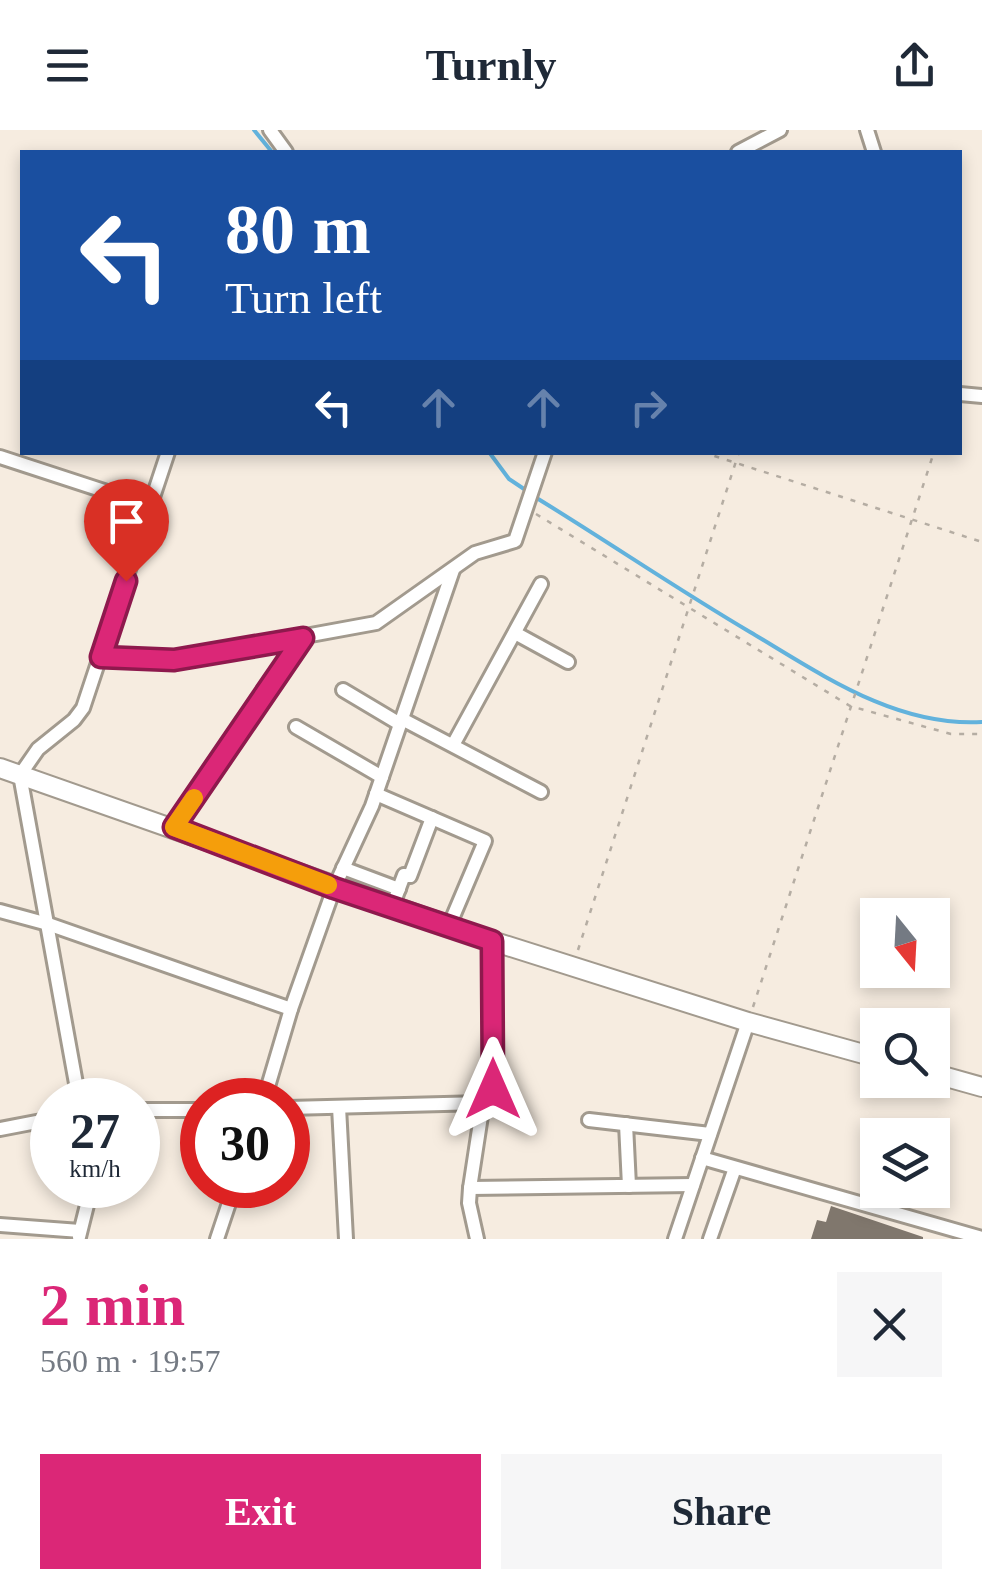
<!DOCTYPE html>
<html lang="en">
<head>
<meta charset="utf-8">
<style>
  :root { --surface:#fff; --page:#f6f6f7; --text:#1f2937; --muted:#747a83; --accent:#db2777 }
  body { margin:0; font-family:Georgia,serif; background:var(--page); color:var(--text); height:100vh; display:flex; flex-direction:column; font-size:38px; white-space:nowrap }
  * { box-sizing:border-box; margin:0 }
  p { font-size:32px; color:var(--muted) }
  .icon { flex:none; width:55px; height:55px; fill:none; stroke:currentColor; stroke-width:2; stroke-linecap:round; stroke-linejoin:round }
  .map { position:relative; height:1109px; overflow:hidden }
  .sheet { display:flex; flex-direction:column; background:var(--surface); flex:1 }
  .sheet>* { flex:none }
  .hud { position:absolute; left:20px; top:20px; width:942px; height:305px; border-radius:0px; box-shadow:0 5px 15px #0003; background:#1a4fa0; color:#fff; overflow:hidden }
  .needle { width:65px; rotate:162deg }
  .controls { position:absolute; left:860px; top:768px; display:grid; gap:20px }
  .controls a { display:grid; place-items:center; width:90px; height:90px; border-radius:0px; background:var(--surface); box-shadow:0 5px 15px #0003; font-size:50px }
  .speed { position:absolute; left:30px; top:948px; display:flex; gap:20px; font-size:50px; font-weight:700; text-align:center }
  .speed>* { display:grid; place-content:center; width:130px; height:130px; border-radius:50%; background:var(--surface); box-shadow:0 5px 15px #0003; line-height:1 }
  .speed small { font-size:25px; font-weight:400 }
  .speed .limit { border:15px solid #d22; background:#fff; color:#111 }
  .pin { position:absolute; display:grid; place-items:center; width:85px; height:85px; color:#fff; margin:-102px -42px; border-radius:50% 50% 50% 0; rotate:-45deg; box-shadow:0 0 10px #0007 }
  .pin .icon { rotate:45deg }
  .me { position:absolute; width:110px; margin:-55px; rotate:0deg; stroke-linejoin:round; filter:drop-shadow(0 0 8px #0008) }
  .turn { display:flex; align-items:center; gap:35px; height:210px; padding:0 40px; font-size:45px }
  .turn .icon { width:130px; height:130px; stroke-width:2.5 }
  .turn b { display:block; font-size:70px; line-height:85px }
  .lanes { display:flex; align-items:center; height:95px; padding:0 40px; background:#0003; justify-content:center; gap:50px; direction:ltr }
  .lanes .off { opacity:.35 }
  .round { display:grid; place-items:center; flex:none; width:105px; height:105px; border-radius:0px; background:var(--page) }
  .headline { display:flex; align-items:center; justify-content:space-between; height:170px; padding:0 40px }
  h1 { font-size:60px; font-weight:800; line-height:75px; color:var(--accent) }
  .cta { display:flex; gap:20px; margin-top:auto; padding:20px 40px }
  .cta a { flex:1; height:115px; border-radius:0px; background:var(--accent); color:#fff; font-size:40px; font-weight:800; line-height:115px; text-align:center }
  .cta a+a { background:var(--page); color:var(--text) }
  header { display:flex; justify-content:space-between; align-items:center; height:130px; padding:0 40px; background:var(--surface); font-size:45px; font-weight:800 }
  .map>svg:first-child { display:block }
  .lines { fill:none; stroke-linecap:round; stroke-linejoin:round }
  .stream { stroke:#62b2dc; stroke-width:4 }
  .building { fill:#80776d }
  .street-casing { stroke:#a29a8e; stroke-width:18 }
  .secondary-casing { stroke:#a29a8e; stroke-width:22 }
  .path { stroke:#b5ada3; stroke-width:2.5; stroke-dasharray:5 8; stroke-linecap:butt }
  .street { stroke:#fff; stroke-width:12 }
  .secondary { stroke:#fff; stroke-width:18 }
  .route-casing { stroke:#8e194d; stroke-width:25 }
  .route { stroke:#db2777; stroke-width:18 }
  .slow { stroke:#f59e0b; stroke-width:18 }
</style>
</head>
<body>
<header><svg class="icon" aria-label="menu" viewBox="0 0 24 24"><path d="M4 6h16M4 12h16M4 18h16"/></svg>Turnly<svg class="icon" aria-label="share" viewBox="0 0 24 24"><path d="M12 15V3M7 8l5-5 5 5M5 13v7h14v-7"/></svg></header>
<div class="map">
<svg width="982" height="1109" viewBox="0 0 982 1109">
  <rect width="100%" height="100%" fill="#f6ece0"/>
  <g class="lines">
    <g class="stream">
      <path d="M 254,0 L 272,22"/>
      <path d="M 489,322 L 509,349 L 527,361"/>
      <path d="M 535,367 C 607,411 677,459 750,502 C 821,544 895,597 982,592"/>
    </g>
  </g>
  <path class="building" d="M 831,1076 L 923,1107 L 923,1109 L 811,1109 L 817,1090 L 826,1092 Z"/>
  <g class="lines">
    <defs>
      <g id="street">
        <path d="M 270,0 L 286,22"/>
        <path d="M 867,0 L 874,22"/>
        <path d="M 738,22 L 780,0"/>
        <path d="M 960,264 L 982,266"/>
        <path d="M 0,327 L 150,376"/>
        <path d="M 515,503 L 568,532"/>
        <path d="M 101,527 L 174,530 L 376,493 L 475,423 L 515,411 L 545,322"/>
        <path d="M 343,560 L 400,594"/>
        <path d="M 402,589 L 541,662"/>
        <path d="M 296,597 L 382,647"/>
        <path d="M 453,615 L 541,454"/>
        <path d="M 376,664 L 485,711 L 449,796"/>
        <path d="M 174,697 L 303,507"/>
        <path d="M 343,738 L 399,759"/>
        <path d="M 392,777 L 404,745 L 410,746 L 432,688"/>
        <path d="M 0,781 L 48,794 L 291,879"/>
        <path d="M 79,970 L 20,645 L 38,619 L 74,590 L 83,578 L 168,322"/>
        <path d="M 264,970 L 291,879 L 334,758 L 372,676 L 453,440"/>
        <path d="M 339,977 L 346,1109"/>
        <path d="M 288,978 L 483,973"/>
        <path d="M 138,980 L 202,980"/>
        <path d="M 589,990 L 710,1004"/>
        <path d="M 626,994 L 629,1056"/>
        <path d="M 0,999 L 52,989"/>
        <path d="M 702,1028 L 982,1108"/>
        <path d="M 470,1058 L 693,1055"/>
        <path d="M 0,1095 L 80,1101"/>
        <path d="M 79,1107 L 92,1055"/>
        <path d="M 217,1109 L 235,1055"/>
        <path d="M 477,1109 L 469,1073 L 470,1058 L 483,973 L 493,959 L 492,811"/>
        <path d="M 675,1109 L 748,892"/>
        <path d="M 710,1109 L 735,1038"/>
      </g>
      <g id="secondary">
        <path d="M 0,638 L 492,811 L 748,892 L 878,928"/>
        <path d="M 932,943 L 982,957"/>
      </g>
    </defs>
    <use href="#street" class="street-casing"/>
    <use href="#secondary" class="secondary-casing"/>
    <g class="path">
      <path d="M 702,322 L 982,412"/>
      <path d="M 536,384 L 850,576 L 951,604 L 982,604"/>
      <path d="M 578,820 L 739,322"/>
      <path d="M 753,877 L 934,322"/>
    </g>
    <use href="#street" class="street"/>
    <use href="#secondary" class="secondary"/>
  </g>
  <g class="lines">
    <defs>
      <path id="route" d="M 126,451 L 101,527 L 174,530 L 303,508 L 174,697 L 334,758 L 492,811 L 493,959"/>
    </defs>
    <use href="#route" class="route-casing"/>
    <use href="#route" class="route"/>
    <path class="slow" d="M 194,668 L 174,697 L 328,755"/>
  </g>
</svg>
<div class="controls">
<a><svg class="needle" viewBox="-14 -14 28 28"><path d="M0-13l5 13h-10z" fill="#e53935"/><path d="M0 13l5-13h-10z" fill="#747a83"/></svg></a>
<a><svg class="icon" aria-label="search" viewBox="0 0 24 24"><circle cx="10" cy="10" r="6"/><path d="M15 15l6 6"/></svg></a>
<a><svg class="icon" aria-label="layers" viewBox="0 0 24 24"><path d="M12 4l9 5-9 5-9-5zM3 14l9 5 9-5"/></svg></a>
</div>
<div class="speed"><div>27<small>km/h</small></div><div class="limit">30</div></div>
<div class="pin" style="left:126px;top:451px;background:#d93025"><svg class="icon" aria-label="arrive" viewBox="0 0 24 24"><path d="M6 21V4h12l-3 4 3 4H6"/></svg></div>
<svg class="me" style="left:493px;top:959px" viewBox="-20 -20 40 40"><path d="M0-17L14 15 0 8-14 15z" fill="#db2777" stroke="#fff" stroke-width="4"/></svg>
<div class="hud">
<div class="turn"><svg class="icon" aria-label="left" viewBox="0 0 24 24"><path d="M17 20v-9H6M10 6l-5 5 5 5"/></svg><div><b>80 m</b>Turn left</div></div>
<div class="lanes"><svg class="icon" aria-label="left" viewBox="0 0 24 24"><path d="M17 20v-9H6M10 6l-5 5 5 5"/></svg><svg class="icon off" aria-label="ahead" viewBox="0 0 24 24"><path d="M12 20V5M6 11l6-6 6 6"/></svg><svg class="icon off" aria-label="ahead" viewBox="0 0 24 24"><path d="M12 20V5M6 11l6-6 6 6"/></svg><svg class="icon off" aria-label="right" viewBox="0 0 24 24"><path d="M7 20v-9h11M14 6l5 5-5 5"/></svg></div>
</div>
</div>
<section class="sheet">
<div class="headline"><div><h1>2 min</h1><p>560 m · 19:57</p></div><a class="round"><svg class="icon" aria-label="close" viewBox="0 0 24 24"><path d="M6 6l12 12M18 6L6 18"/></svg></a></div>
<div class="cta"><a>Exit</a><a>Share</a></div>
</section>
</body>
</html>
